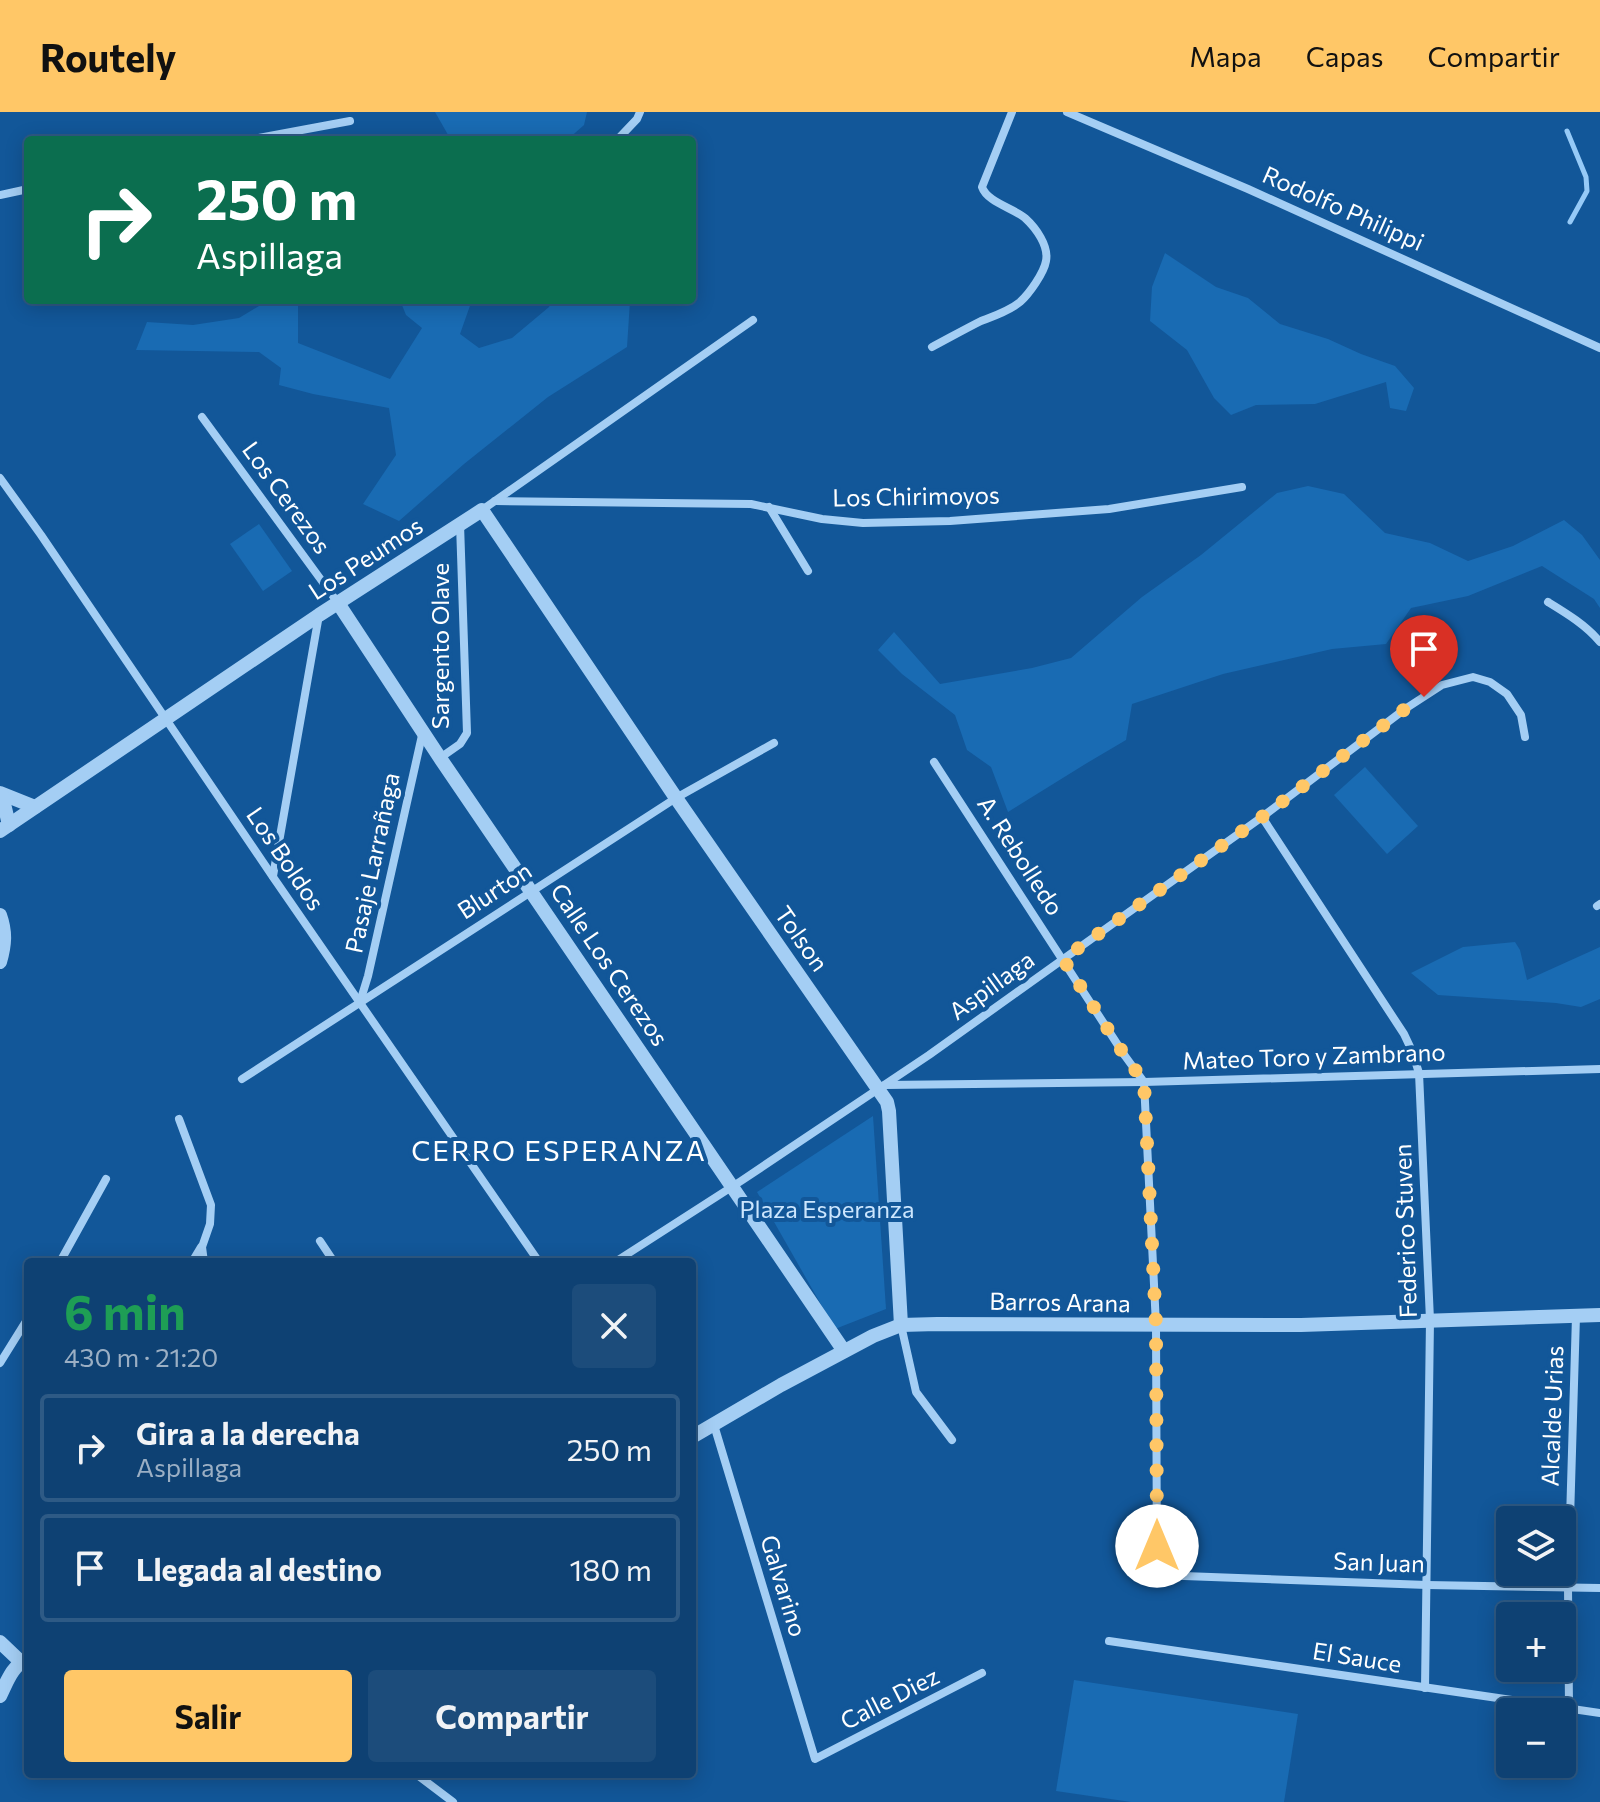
<!DOCTYPE html>
<html lang="es">
<head>
<meta charset="utf-8">
<style>
  :root { --surface:#0e4173; --page:#1c4c7b; --text:#f1f3f6; --muted:#9bafc4; --line:#2e5a85; --accent:#ffc767 }
  body { margin:0; font-family:Commissioner,sans-serif; background:var(--page); color:var(--text); height:100vh; display:flex; flex-direction:column; font-size:30px; white-space:nowrap }
  * { box-sizing:border-box; margin:0 }
  p { font-size:26px; color:var(--muted) }
  .icon { flex:none; width:44px; height:44px; fill:none; stroke:currentColor; stroke-width:2; stroke-linecap:round; stroke-linejoin:round }
  .map { position:relative; flex:1; overflow:hidden }
  .panel { position:absolute; left:24px; top:1146px; width:672px; height:520px; display:flex; flex-direction:column; background:var(--surface); border-radius:8px; box-shadow:0 4px 20px #0003,0 0 0 2px var(--line) }
  .panel>* { flex:none }
  .hud { position:absolute; left:24px; top:24px; width:672px; height:168px; border-radius:8px; box-shadow:0 4px 20px #0003,0 0 0 2px var(--line); background:#0b6e4f; color:#fff; overflow:hidden }
  .fabs { position:absolute; left:1496px; top:1394px; display:grid; gap:16px }
  .fabs a { display:grid; place-items:center; width:80px; height:80px; border-radius:8px; background:var(--surface); box-shadow:0 4px 20px #0003,0 0 0 2px var(--line); font-size:40px }
  .pin { position:absolute; display:grid; place-items:center; width:68px; height:68px; color:#fff; margin:-82px -34px; border-radius:50% 50% 50% 0; rotate:-45deg; box-shadow:0 0 8px #0007 }
  .pin .icon { rotate:45deg }
  .me { position:absolute; width:88px; margin:-44px; rotate:0deg; stroke-linejoin:round; filter:drop-shadow(0 0 6px #0008) }
  .turn { display:flex; align-items:center; gap:28px; height:168px; padding:0 40px; font-size:36px }
  .turn .icon { width:104px; height:104px; stroke-width:2.5 }
  .turn b { display:block; font-size:56px; line-height:68px }
  .round { display:grid; place-items:center; flex:none; width:84px; height:84px; border-radius:8px; background:var(--page) }
  .summary { display:flex; align-items:center; justify-content:space-between; height:136px; padding:0 40px }
  h1 { font-size:48px; font-weight:700; line-height:60px; color:#1e9e55 }
  .cta { display:flex; gap:16px; margin-top:auto; padding:16px 40px }
  .cta a { flex:1; height:92px; border-radius:8px; background:var(--accent); color:#111; font-size:32px; font-weight:700; line-height:92px; text-align:center }
  .cta a+a { background:var(--page); color:var(--text) }
  ul { padding:0; list-style:none }
  li { display:flex; align-items:center; gap:24px; height:108px; margin:0 16px 12px; padding:0 24px; border:4px solid var(--line); border-radius:8px }
  li div { flex:1 }
  li b { display:block; font-size:30px }
  li em { font-style:normal }
  header { display:flex; align-items:center; gap:48px; box-sizing:border-box; height:112px; padding:0 40px; background:var(--accent); color:#111 }
  header strong { font-size:38px }
  nav { display:flex; gap:44px; margin-inline-start:auto; font-size:28px }
  .map>svg:first-child { display:block }
  .green { fill:#196bb3 }
  .lines { fill:none; stroke-linecap:round; stroke-linejoin:round }
  .stream { stroke:#96caf7; stroke-width:5 }
  .minor { stroke:#a4cef4; stroke-width:8 }
  .tertiary { stroke:#a4cef4; stroke-width:14 }
  .route { stroke:#ffc767; stroke-width:14; stroke-dasharray:0 25.2 }
  .labels { text-anchor:middle; stroke-width:8; stroke-linejoin:round; paint-order:stroke }
  .street-label { font-size:24px; fill:#fff; stroke:#125799 }
  .park-label { font-size:24px; fill:#cce6fe; stroke:#125799 }
  .quarter-label { font-size:28px; letter-spacing:2px; fill:#fff; stroke:#125799 }
</style>
</head>
<body>
<header>
<strong>Routely</strong>
<nav><a>Mapa</a><a>Capas</a><a>Compartir</a></nav>
</header>
<div class="map">
<svg width="1600" height="1690" viewBox="0 0 1600 1690">
  <rect width="100%" height="100%" fill="#125799"/>
  <g class="green">
    <path d="M 435,0 L 587,0 L 584,13 L 567,28 L 451,28 Z"/>
    <path d="M 1165,141 L 1216,175 L 1248,186 L 1280,212 L 1328,227 L 1361,242 L 1395,254 L 1414,276 L 1406,299 L 1390,296 L 1386,270 L 1315,292 L 1256,293 L 1231,303 L 1214,286 L 1187,238 L 1150,209 L 1152,175 Z"/>
    <path d="M 269,188 L 298,188 L 298,231 L 390,267 L 422,216 L 406,203 L 400,188 L 472,188 L 460,222 L 479,236 L 512,226 L 549,195 L 552,188 L 630,189 L 627,235 L 548,285 L 464,352 L 399,409 L 363,392 L 396,343 L 389,296 L 313,282 L 279,273 L 281,256 L 259,240 L 136,238 L 147,210 L 193,213 L 239,206 Z"/>
    <path d="M 1308,374 L 1344,382 L 1385,421 L 1430,431 L 1468,449 L 1513,434 L 1564,408 L 1582,423 L 1600,448 L 1600,496 L 1594,487 L 1542,454 L 1468,484 L 1411,496 L 1386,532 L 1332,537 L 1223,562 L 1132,592 L 1126,628 L 1087,651 L 1008,700 L 991,655 L 967,638 L 955,603 L 902,562 L 878,538 L 894,520 L 940,572 L 1032,556 L 1071,546 L 1142,485 L 1201,443 L 1277,381 Z"/>
    <path d="M 259,412 L 292,459 L 263,479 L 230,432 Z"/>
    <path d="M 1365,655 L 1418,714 L 1387,742 L 1334,683 Z"/>
    <path d="M 1515,830 L 1520,838 L 1527,868 L 1600,835 L 1600,887 L 1581,895 L 1556,891 L 1438,883 L 1411,861 L 1463,835 Z"/>
    <path d="M 873,1004 L 886,1197 L 835,1217 L 757,1080 Z"/>
    <path d="M 1074,1568 L 1298,1602 L 1284,1690 L 1131,1690 L 1056,1679 Z"/>
  </g>
  <g class="lines">
    <path class="stream" d="M 1567,19 L 1586,65 L 1587,79 L 1570,110"/>
    <g class="minor">
      <path d="M 1067,0 L 1248,77 L 1600,236"/>
      <path d="M 248,28 L 350,9"/>
      <path d="M 617,28 L 637,7 L 640,0"/>
      <path d="M 0,83 L 28,77"/>
      <path d="M 932,235 C 949,226 965,217 981,209 C 994,204 1009,199 1020,190 C 1029,182 1044,161 1046,149 C 1049,134 1036,116 1025,106 C 1013,96 987,90 982,75 L 1012,0"/>
      <path d="M 202,305 L 338,491"/>
      <path d="M 0,366 L 41,423 L 273,765 L 539,1150"/>
      <path d="M 495,389 L 751,392 L 822,407 L 863,411 L 950,409 L 1109,397 L 1242,375"/>
      <path d="M 769,395 L 808,459"/>
      <path d="M 482,398 L 753,208"/>
      <path d="M 1548,490 C 1566,501 1586,513 1600,530"/>
      <path d="M 440,646 L 460,632 L 467,621 L 460,412"/>
      <path d="M 934,650 L 1125,944 L 1144,970 L 1156,1213 L 1157,1463 L 1427,1473 L 1600,1476"/>
      <path d="M 1262,705 L 1404,922 L 1412,939 L 1419,961 L 1430,1208 L 1425,1576"/>
      <path d="M 273,764 L 319,503"/>
      <path d="M 1597,794 L 1600,792"/>
      <path d="M 360,890 L 368,864 L 423,619"/>
      <path d="M 242,967 L 676,686 L 774,631"/>
      <path d="M 885,973 L 1144,970 L 1600,957"/>
      <path d="M 179,1007 L 211,1093 L 210,1112 L 202,1135 L 204,1150"/>
      <path d="M 320,1129 L 334,1150"/>
      <path d="M 60,1150 L 106,1067"/>
      <path d="M 192,1150 L 201,1135"/>
      <path d="M 615,1150 L 741,1069 L 929,943 L 1262,705 L 1405,597 L 1442,573 L 1473,565 L 1490,570 L 1507,582 L 1521,603 L 1525,625"/>
      <path d="M 901,1213 L 916,1280 L 952,1328"/>
      <path d="M 0,1251 L 28,1206"/>
      <path d="M 714,1313 L 815,1647 L 982,1561"/>
      <path d="M 1109,1529 L 1600,1601"/>
      <path d="M 1569,1596 L 1568,1475 L 1576,1204"/>
      <path d="M 416,1662 L 453,1690"/>
    </g>
    <g class="tertiary">
      <path d="M 338,491 L 440,646 L 844,1239"/>
      <path d="M 0,681 L 35,695"/>
      <path d="M 2,683 L 9,713"/>
      <path d="M 0,719 L 319,503 L 482,398 L 676,686 L 887,990 L 889,999 L 901,1213"/>
      <path d="M 0,803 C 6,820 5,833 0,850"/>
      <path d="M 692,1325 L 781,1273 L 873,1224 L 901,1213 L 937,1212 L 1301,1213 L 1600,1203"/>
      <path d="M 0,1530 L 21,1550"/>
      <path d="M 0,1584 C 7,1570 12,1553 28,1547"/>
    </g>
  </g>
  <g class="lines">
    <path class="route" d="M 1157,1434 L 1156,1213 L 1144,970 L 1125,944 L 1063,847 L 1262,705 L 1405,597 L 1424,585"/>
  </g>
  <g class="labels">
    <g class="street-label">
      <text transform="translate(1343 97) rotate(24)" y="8">Rodolfo Philippi</text>
      <text transform="translate(916 385) rotate(-1)" y="8">Los Chirimoyos</text>
      <text transform="translate(286 386) rotate(54)" y="8">Los Cerezos</text>
      <text transform="translate(366 447) rotate(-33)" y="8">Los Peumos</text>
      <text transform="translate(441 534) rotate(-90)" y="8">Sargento Olave</text>
      <text transform="translate(1020 744) rotate(57)" y="8">A. Rebolledo</text>
      <text transform="translate(285 747) rotate(56)" y="8">Los Boldos</text>
      <text transform="translate(373 751) rotate(-78)" y="8">Pasaje Larrañaga</text>
      <text transform="translate(495 779) rotate(-33)" y="8">Blurton</text>
      <text transform="translate(801 827) rotate(55)" y="8">Tolson</text>
      <text transform="translate(609 853) rotate(56)" y="8">Calle Los Cerezos</text>
      <text transform="translate(992 874) rotate(-36)" y="8">Aspillaga</text>
      <text transform="translate(1314 945) rotate(-2)" y="8">Mateo Toro y Zambrano</text>
      <text transform="translate(1406 1119) rotate(-92)" y="8">Federico Stuven</text>
      <text transform="translate(1060 1191) rotate(1)" y="8">Barros Arana</text>
      <text transform="translate(1553 1304) rotate(-88)" y="8">Alcalde Urias</text>
      <text transform="translate(1379 1451) rotate(2)" y="8">San Juan</text>
      <text transform="translate(783 1474) rotate(73)" y="8">Galvarino</text>
      <text transform="translate(1357 1546) rotate(9)" y="8">El Sauce</text>
      <text transform="translate(890 1587) rotate(-27)" y="8">Calle Diez</text>
    </g>
    <g class="park-label">
      <text x="827" y="1106">Plaza Esperanza</text>
    </g>
    <g class="quarter-label">
      <text x="559" y="1049">CERRO ESPERANZA</text>
    </g>
  </g>
</svg>
<div class="fabs">
<a><svg class="icon" aria-label="layers" viewBox="0 0 24 24"><path d="M12 4l9 5-9 5-9-5zM3 14l9 5 9-5"/></svg></a>
<a>+</a>
<a>−</a>
</div>
<div class="pin" style="left:1424px;top:585px;background:#d93025"><svg class="icon" aria-label="arrive" viewBox="0 0 24 24"><path d="M6 21V4h12l-3 4 3 4H6"/></svg></div>
<svg class="me" style="left:1157px;top:1434px" viewBox="-20 -20 40 40"><circle r="19" fill="#fff"/><path d="M0-13L10 11 0 6-10 11z" fill="#ffc767"/></svg>
<div class="hud">
<div class="turn"><svg class="icon" aria-label="right" viewBox="0 0 24 24"><path d="M7 20v-9h11M14 6l5 5-5 5"/></svg><div><b>250 m</b>Aspillaga</div></div>
</div>
<section class="panel">
<div class="summary"><div><h1>6 min</h1><p>430 m · 21:20</p></div><a class="round"><svg class="icon" aria-label="close" viewBox="0 0 24 24"><path d="M6 6l12 12M18 6L6 18"/></svg></a></div>
<ul>
<li><svg class="icon" aria-label="right" viewBox="0 0 24 24"><path d="M7 20v-9h11M14 6l5 5-5 5"/></svg><div><b>Gira a la derecha</b><p>Aspillaga</p></div><em>250 m</em></li>
<li><svg class="icon" aria-label="arrive" viewBox="0 0 24 24"><path d="M6 21V4h12l-3 4 3 4H6"/></svg><div><b>Llegada al destino</b></div><em>180 m</em></li>
</ul>
<div class="cta"><a>Salir</a><a>Compartir</a></div>
</section>
</div>
</body>
</html>
